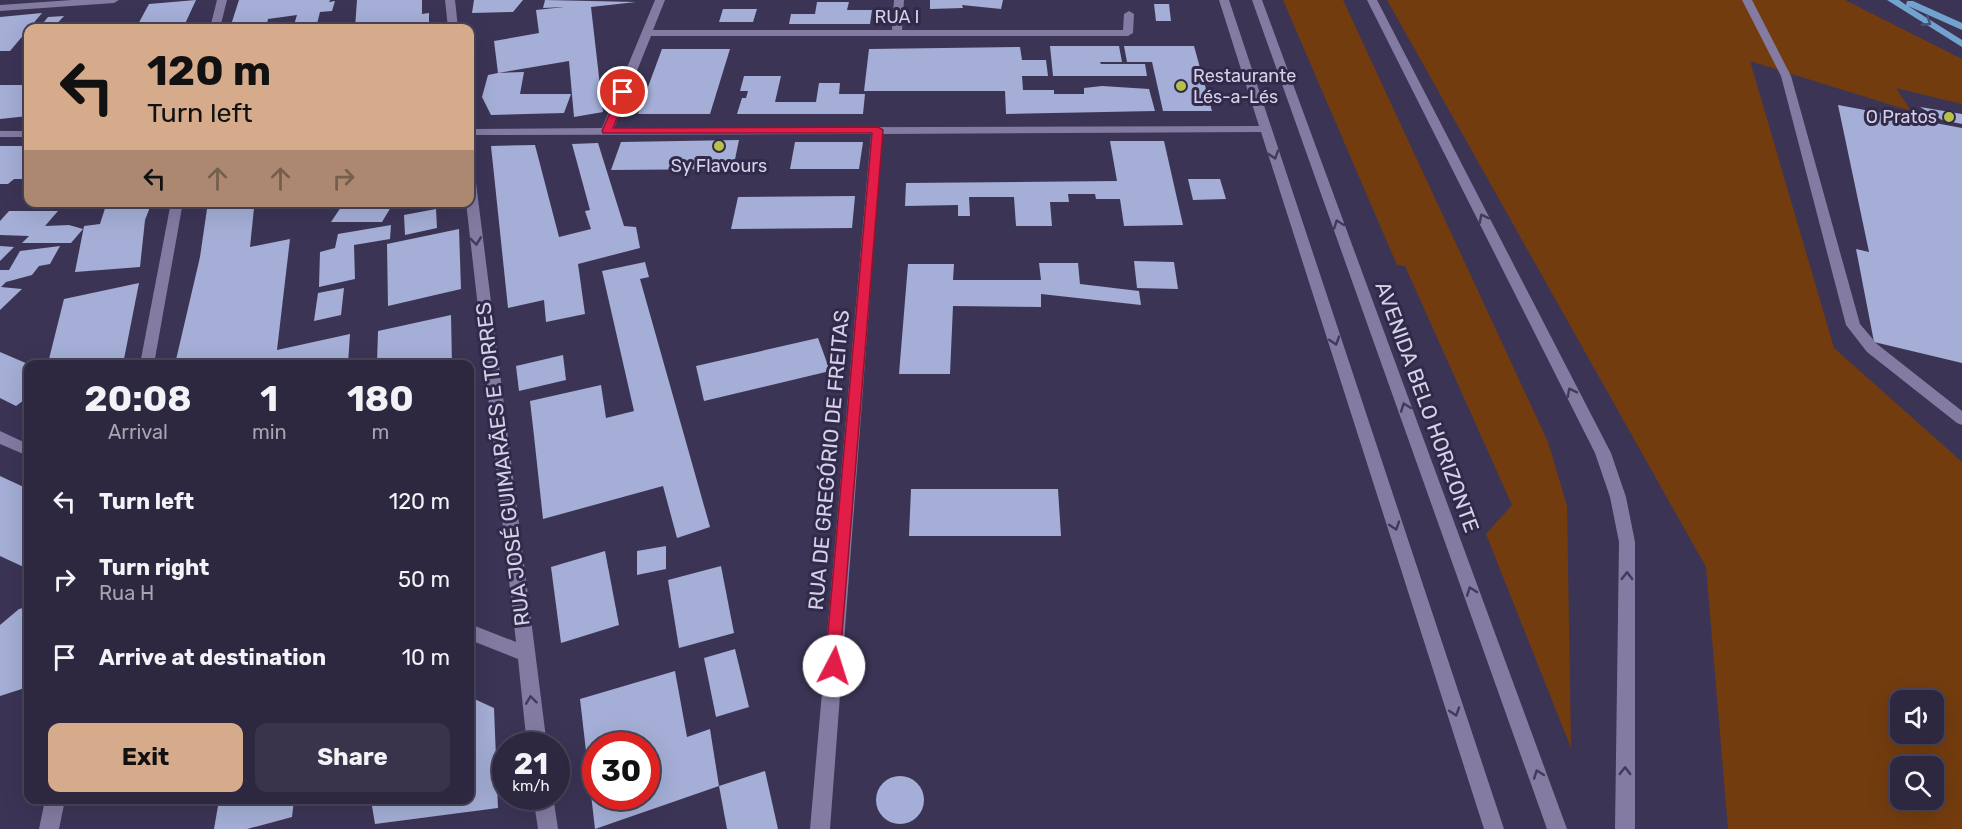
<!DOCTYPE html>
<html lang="en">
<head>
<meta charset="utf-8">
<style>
  :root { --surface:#2d2740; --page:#39334b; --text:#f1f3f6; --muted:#a7a5b1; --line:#484459; --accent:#d6ab8b }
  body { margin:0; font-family:Rubik,sans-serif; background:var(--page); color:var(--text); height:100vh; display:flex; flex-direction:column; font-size:22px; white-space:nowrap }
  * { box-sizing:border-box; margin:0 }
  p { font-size:20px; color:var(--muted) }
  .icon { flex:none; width:33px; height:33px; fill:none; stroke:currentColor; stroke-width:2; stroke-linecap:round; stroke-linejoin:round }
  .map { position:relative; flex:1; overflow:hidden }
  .details { position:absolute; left:24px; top:360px; width:450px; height:444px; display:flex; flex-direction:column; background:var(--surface); border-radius:12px; box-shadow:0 6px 24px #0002,0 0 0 2px var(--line) }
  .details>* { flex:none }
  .banner { position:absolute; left:24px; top:24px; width:450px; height:183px; border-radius:12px; box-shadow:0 6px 24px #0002,0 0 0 2px var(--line); background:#d6ab8b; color:#111; overflow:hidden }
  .fabs { position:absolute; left:1890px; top:690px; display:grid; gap:12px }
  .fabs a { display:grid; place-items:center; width:54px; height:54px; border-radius:12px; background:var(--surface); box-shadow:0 6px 24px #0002,0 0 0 2px var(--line); font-size:30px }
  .speed { position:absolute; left:492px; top:732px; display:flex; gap:12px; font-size:30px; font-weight:700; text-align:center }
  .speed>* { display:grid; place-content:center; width:78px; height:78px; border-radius:50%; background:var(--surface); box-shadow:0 6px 24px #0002,0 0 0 2px var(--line); line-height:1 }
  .speed small { font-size:15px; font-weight:400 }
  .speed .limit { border:9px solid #d22; background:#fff; color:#111 }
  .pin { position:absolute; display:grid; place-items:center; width:51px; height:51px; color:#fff; margin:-26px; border:3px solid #fff; border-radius:50%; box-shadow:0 2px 6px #0007 }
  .me { position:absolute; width:66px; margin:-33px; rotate:5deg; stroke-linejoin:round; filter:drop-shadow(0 0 4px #0008) }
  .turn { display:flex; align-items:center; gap:21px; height:126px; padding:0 24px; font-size:27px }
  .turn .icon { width:78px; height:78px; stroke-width:2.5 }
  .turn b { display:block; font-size:42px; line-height:51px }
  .lanes { display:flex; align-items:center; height:57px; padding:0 24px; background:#0003; justify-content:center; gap:30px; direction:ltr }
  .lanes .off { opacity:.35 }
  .eta { display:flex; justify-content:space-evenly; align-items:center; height:102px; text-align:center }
  .eta b { font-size:36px; font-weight:700; line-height:42px }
  .button { display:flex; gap:12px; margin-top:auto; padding:12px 24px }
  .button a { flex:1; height:69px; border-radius:12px; background:var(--accent); color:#111; font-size:24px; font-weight:700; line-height:69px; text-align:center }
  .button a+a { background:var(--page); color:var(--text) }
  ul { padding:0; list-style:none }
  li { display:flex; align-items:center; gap:18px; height:78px; padding:0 24px }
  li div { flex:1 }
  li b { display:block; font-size:22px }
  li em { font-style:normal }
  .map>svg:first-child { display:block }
  .green { fill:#733c0f; fill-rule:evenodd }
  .building { fill:#a4aed6; fill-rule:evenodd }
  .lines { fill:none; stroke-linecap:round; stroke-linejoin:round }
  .lane { fill:#837ba1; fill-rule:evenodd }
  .street { fill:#837ba1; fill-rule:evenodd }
  .primary { fill:#72a3cf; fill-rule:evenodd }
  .oneway { stroke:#485479 }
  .oneway2 { stroke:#413a5b }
  .route { fill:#e11d48; stroke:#92132f; stroke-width:1.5 }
  .poi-dot { fill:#b7c148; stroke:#312a4a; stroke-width:2 }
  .labels { text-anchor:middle; stroke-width:6; stroke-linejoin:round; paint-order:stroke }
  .far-street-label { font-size:18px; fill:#d5d2e7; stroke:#312a4a }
  .far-poi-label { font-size:18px; fill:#d5d2e7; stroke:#312a4a; text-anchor:start }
  .street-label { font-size:21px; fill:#d5d2e7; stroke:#312a4a }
</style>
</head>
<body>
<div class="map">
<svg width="1962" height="829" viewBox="0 0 1962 829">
  <rect width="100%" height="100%" fill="#3c3455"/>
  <g class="green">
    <path d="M 1283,0 L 1343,0 L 1548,442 L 1567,506 L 1571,748 L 1486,534 L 1512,505 L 1405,266 L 1397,265 Z"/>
    <path d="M 1387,0 L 1845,0 L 1962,59 L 1962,104 L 1896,88 L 1911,111 L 1750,61 L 1834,348 L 1962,462 L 1962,829 L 1728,829 L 1706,567 ZM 1900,700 L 1934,700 L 1934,734 L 1900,734 ZM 1900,766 L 1934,766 L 1934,800 L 1900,800 Z"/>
  </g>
  <g class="building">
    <path d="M 196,0 L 184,26 L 136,28 L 149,4 Z"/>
    <path d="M 239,0 L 330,0 L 329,2 L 335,1 L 332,11 L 320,12 L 316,28 L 293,28 L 297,15 L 268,19 L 266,28 L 230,28 Z"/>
    <path d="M 357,0 L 422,0 L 422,14 L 429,13 L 429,28 L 355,28 Z"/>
    <path d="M 474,0 L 523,0 L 513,12 L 472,13 Z"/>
    <path d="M 545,0 L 636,2 L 591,7 L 603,112 L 574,117 L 569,61 L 498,73 L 524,72 L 520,94 L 571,94 L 564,113 L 491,115 L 482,97 L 488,75 L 498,73 L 494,41 L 539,33 L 536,10 L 564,7 L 543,8 Z"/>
    <path d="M 930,0 L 1003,0 L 1001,9 L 962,5 L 963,8 L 930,9 Z"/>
    <path d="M 817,2 L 849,2 L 847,10 L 872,10 L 870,24 L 789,24 L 791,14 L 815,14 Z"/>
    <path d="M 1154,4 L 1169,4 L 1171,21 L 1156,21 Z"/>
    <path d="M 723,9 L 757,9 L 753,22 L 719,22 Z"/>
    <path d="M 42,13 L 10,51 L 0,51 L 0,17 Z"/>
    <path d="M 64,16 L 53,28 L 39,28 L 48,17 Z"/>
    <path d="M 1050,46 L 1119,46 L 1122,62 L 1100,62 L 1101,64 L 1145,64 L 1147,76 L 1053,76 Z"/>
    <path d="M 1124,46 L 1194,46 L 1212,111 L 1163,111 L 1152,62 L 1127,62 Z"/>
    <path d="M 1020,47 L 1022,60 L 1046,60 L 1048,76 L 1022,76 L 1023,90 L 1054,90 L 1054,94 L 1084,94 L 1084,88 L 1102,86 L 1149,89 L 1155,111 L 1006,114 L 1005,91 L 864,91 L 869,49 Z"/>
    <path d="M 662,49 L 730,49 L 710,114 L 638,114 Z"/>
    <path d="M 744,76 L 781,76 L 775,102 L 816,102 L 819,83 L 840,83 L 839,94 L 865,94 L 863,114 L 737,114 L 742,98 L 746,98 L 748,91 L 740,91 Z"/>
    <path d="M 0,85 L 28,85 L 28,116 L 0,119 Z"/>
    <path d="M 1838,105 L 1962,128 L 1962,363 L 1874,342 L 1856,249 L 1869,252 Z"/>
    <path d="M 1920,107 L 1962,114 L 1962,124 L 1942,120 Z"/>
    <path d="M 739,140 L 733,169 L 611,170 L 621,142 Z"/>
    <path d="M 1110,141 L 1164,141 L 1183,225 L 1124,226 L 1120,199 L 1096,199 L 1095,194 L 1068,194 L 1069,202 L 1050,202 L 1052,226 L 1016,226 L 1014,197 L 969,197 L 970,216 L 958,216 L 958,205 L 905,206 L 906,183 L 1117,181 Z"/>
    <path d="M 795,142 L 863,142 L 859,169 L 790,169 Z"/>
    <path d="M 598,143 L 624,226 L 636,227 L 640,248 L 578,264 L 585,314 L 546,322 L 544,300 L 508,308 L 491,146 L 535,145 L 559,237 L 591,229 L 585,211 L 590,210 L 572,144 Z"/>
    <path d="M 0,146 L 28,146 L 28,179 L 14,179 L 8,184 L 0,184 Z"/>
    <path d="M 1188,179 L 1220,179 L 1226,199 L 1193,200 Z"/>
    <path d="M 855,196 L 852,228 L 731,229 L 738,197 Z"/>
    <path d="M 107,202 L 152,202 L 145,220 L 140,267 L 75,272 L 84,226 L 100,224 Z"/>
    <path d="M 208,202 L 241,202 L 241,208 L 254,208 L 250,247 L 290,239 L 277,350 L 350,334 L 348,364 L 175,364 L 200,257 Z"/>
    <path d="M 341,207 L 391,207 L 382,222 L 331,222 Z"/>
    <path d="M 436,209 L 437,228 L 405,235 L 404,215 Z"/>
    <path d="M 9,211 L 58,211 L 45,226 L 69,225 L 83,229 L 71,243 L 22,243 L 29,236 L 0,235 L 0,221 Z"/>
    <path d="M 391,225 L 390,239 L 354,245 L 355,279 L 319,287 L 320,252 L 335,248 L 338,234 Z"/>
    <path d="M 459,229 L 461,289 L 388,306 L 387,244 Z"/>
    <path d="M 0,246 L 14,247 L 0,261 Z"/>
    <path d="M 60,246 L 50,264 L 39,266 L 32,275 L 6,282 L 1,287 L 22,289 L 0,310 L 0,270 L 9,270 L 20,251 Z"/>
    <path d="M 1134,261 L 1174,262 L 1178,289 L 1137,288 Z"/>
    <path d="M 645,262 L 649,277 L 640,279 L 710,527 L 677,538 L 663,486 L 543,519 L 534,436 L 530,401 L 601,385 L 606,418 L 634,411 L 602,271 Z"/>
    <path d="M 1039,263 L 1078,263 L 1080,284 L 1139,291 L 1141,305 L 1041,294 L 1041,307 L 953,306 L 950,374 L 899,374 L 908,264 L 954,264 L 953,280 L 1041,280 Z"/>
    <path d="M 139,283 L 124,359 L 48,363 L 64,299 Z"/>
    <path d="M 344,288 L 341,315 L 314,321 L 318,293 Z"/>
    <path d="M 451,315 L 452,364 L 377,364 L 378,331 Z"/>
    <path d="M 818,338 L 830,371 L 704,401 L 696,366 Z"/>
    <path d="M 0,352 L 28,364 L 28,397 L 16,406 L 0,398 Z"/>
    <path d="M 563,355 L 566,380 L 519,391 L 516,366 Z"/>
    <path d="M 0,476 L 28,489 L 28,569 L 0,556 Z"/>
    <path d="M 911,489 L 1058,489 L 1061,536 L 909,536 Z"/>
    <path d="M 666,546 L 666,569 L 637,575 L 637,551 Z"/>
    <path d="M 605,551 L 619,625 L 561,643 L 551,567 Z"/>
    <path d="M 721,566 L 734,633 L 679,648 L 668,580 Z"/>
    <path d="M 28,607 L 28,687 L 0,696 L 0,625 L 19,609 Z"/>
    <path d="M 735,649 L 749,707 L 716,717 L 704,658 Z"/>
    <path d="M 675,671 L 687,737 L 710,729 L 719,786 L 595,829 L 580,699 ZM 596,746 L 646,746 L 646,796 L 596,796 Z"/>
    <path d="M 470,697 L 494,708 L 498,808 L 375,824 L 371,800 L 470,800 Z"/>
    <path d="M 765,771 L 778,829 L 727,829 L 719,786 Z"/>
    <circle cx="900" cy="800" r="24"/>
    <path d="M 219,800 L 294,800 L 292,817 L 247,829 L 214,829 Z"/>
  </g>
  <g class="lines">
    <g class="lane">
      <path d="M 1367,0 L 1377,0 L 1611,453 L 1626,497 L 1635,542 L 1635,829 L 1615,829 L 1619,542 L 1610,497 L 1595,453 Z"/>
      <path d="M 1742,0 L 1752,0 L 1791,76 L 1860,324 L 1877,344 L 1962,411 L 1962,425 L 1957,423 L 1867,352 L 1846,325 L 1781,76 Z"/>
    </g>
    <g class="street">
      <path d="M 72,0 L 119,0 L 114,3 L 0,11 L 0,5 Z"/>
      <path d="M 217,0 L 227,0 L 220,28 L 210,28 Z"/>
      <path d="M 445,0 L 455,0 L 458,28 L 448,28 Z"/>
      <path d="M 655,0 L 665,0 L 653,30 L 892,30 L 894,0 L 904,0 L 902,30 L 1123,30 L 1124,14 L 1129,11 L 1134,14 L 1133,33 L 1128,36 L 651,36 L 614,128 L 1259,126 L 1219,0 L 1229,0 L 1504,829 L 1484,829 L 1261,132 L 882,134 L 830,829 L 810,829 L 871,134 L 470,135 L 470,129 L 602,128 Z"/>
      <path d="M 1252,0 L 1262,0 L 1567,829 L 1547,829 Z"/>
      <rect x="0" y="131" width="28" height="6"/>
      <path d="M 470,179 L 476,183 L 547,746 L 527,746 L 518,659 L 470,640 L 470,624 L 516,642 L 466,202 L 470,202 Z"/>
      <path d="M 171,202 L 183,202 L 154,364 L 140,364 Z"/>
      <path d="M 0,431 L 28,444 L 28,456 L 0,444 Z"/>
      <path d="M 533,796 L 553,796 L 558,829 L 538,829 Z"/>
      <path d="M 45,800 L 65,800 L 59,829 L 39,829 Z"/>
    </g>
    <path class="primary" d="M 1887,0 L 1899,0 L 1906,5 L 1907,1 L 1913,1 L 1962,23 L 1962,30 L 1908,6 L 1962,40 L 1962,47 Z"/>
  </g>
  <defs><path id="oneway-chevron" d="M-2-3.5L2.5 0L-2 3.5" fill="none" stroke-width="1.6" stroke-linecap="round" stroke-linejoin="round" transform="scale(1.5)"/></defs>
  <use class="oneway" href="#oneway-chevron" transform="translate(1927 22) rotate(33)"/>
  <g class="oneway2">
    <use href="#oneway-chevron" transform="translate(1274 155) rotate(72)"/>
    <use href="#oneway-chevron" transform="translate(1483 218) rotate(-117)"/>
    <use href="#oneway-chevron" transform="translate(1338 224) rotate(-110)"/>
    <use href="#oneway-chevron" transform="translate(476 241) rotate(83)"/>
    <use href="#oneway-chevron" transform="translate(1335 341) rotate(72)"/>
    <use href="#oneway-chevron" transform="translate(1571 392) rotate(-117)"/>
    <use href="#oneway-chevron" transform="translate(1405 407) rotate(-110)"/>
    <use href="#oneway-chevron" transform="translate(1395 526) rotate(72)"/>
    <use href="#oneway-chevron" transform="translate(1627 576) rotate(-89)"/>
    <use href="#oneway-chevron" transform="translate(1471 591) rotate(-110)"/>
    <use href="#oneway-chevron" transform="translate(531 700) rotate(-97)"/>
    <use href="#oneway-chevron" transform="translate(1455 712) rotate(72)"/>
    <use href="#oneway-chevron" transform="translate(1625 771) rotate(-89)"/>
    <use href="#oneway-chevron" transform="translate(1538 774) rotate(-110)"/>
  </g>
  <path class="route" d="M 620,90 L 628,92 L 613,128 L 878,127 L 883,130 L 839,671 L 834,673 L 828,671 L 825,666 L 872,133 L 603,133 L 602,131 Z"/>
  <g class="poi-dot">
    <circle cx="1181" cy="86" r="6"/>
    <circle cx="1949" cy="117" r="6"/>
    <circle cx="719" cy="146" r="6"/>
  </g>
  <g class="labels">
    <g class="far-street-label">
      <text x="897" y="23">RUA I</text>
    </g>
    <g class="far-poi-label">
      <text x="1193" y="82">Restaurante<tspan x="1193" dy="21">Lés-a-Lés</tspan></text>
      <text x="1937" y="123" text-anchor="end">O Pratos</text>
      <text x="719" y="172" text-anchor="middle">Sy Flavours</text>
    </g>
    <g class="street-label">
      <text transform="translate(1427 407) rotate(70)" y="7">AVENIDA BELO HORIZONTE</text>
      <text transform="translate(829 460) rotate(-85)" y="7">RUA DE GREGÓRIO DE FREITAS</text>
      <text transform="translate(503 464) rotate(-97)" y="7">RUA JOSÉ GUIMARÃES E TORRES</text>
    </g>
  </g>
</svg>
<div class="fabs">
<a><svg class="icon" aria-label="sound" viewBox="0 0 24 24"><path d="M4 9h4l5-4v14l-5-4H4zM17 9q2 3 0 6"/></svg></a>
<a><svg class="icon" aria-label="search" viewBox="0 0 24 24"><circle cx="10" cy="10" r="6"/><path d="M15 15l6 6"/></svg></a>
</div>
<div class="speed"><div>21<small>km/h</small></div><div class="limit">30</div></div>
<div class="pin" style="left:623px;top:92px;background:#d93025"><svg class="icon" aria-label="arrive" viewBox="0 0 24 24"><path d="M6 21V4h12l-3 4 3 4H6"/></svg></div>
<svg class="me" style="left:834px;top:666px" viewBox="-20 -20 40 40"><circle r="19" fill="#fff"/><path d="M0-13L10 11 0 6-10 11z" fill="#e11d48"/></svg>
<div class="banner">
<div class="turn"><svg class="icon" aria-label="left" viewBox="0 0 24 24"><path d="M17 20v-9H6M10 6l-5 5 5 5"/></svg><div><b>120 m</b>Turn left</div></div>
<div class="lanes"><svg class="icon" aria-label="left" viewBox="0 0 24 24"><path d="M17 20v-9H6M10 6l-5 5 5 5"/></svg><svg class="icon off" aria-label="ahead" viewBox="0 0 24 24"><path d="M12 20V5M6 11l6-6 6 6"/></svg><svg class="icon off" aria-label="ahead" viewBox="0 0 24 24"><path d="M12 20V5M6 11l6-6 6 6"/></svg><svg class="icon off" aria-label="right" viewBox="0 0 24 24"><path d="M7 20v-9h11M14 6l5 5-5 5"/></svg></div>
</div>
<section class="details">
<div class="eta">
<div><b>20:08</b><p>Arrival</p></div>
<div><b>1</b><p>min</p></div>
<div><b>180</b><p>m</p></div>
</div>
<ul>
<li><svg class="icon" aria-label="left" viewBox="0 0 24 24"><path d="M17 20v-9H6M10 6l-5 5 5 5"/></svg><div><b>Turn left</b></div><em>120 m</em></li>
<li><svg class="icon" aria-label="right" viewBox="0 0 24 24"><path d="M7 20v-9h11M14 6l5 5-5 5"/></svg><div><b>Turn right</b><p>Rua H</p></div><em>50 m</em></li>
<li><svg class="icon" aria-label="arrive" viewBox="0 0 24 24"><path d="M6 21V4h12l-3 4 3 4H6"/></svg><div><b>Arrive at destination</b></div><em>10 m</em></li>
</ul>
<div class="button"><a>Exit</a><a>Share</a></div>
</section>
</div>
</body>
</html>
